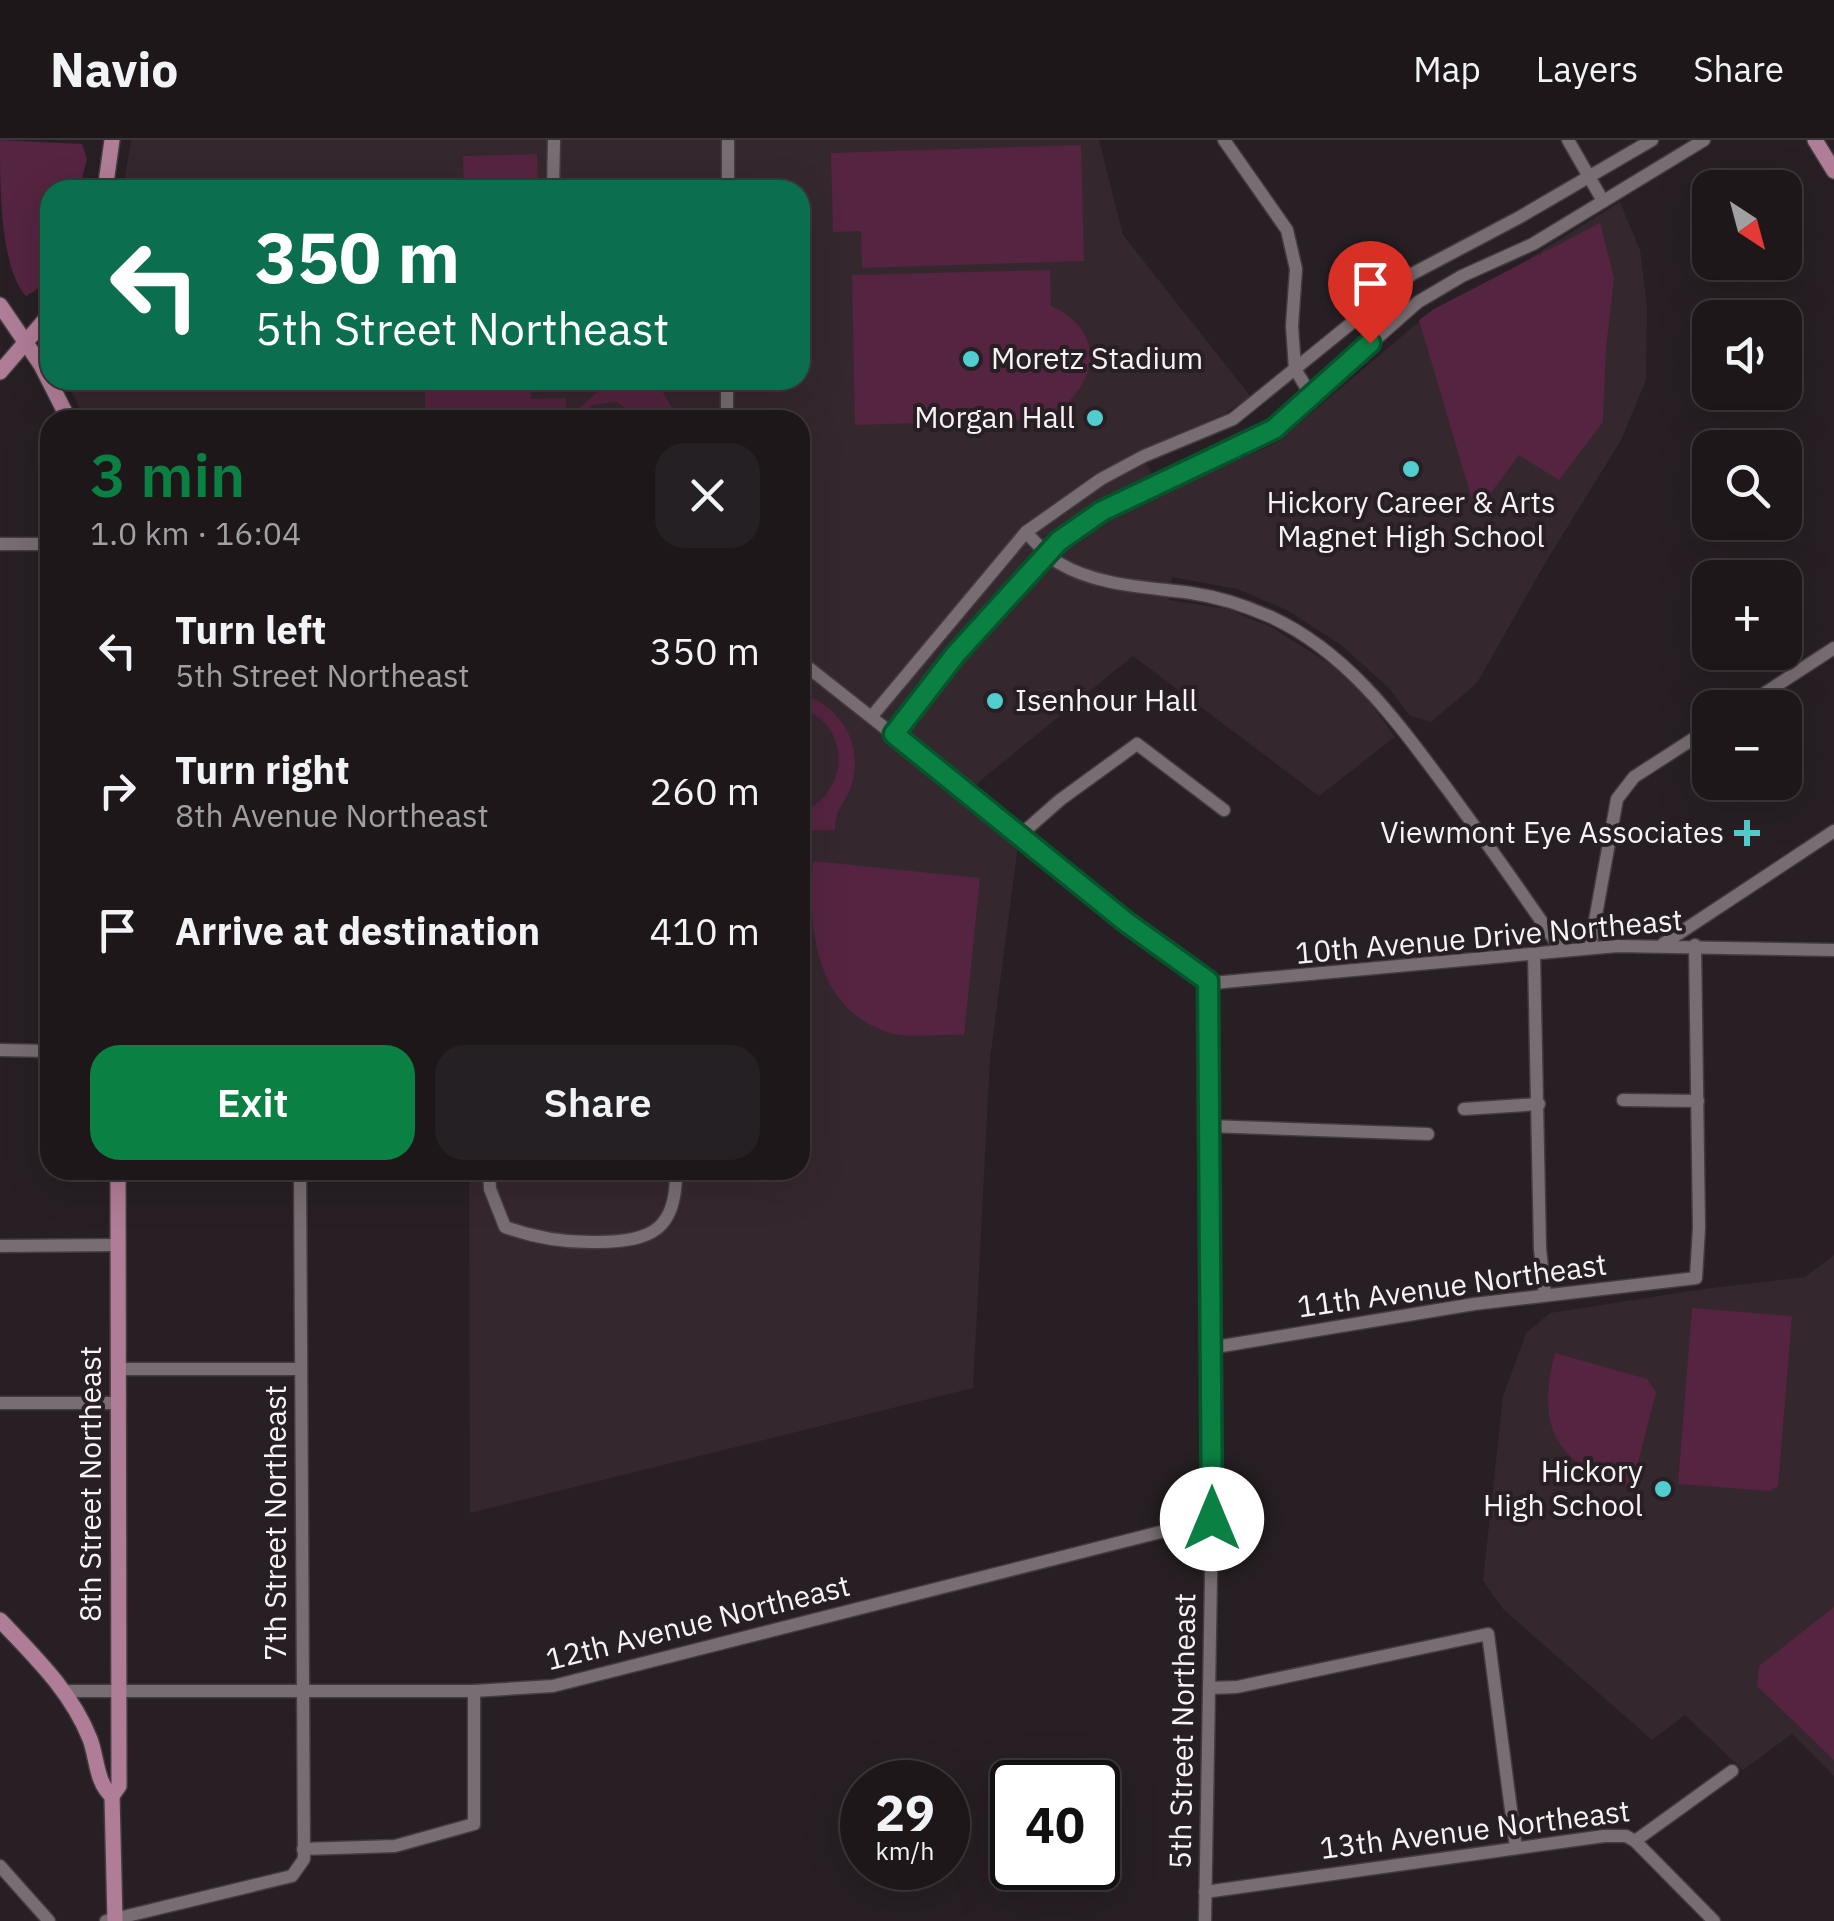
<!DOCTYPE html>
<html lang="en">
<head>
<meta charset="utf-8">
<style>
  :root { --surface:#1d171a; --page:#252023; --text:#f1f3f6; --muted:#a09fa2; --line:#3b3639; --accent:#0b8043 }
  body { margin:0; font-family:"IBM Plex Sans",sans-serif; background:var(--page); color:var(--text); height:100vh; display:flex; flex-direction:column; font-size:38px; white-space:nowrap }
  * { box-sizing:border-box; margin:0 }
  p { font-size:32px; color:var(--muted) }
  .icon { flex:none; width:55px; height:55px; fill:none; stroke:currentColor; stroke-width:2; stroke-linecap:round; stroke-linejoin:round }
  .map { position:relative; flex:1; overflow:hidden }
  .drawer { position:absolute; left:40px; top:270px; width:770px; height:770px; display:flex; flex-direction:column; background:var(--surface); border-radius:30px; box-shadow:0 10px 40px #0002,0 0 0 2px var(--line) }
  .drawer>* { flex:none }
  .hud { position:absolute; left:40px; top:40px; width:770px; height:210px; border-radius:30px; box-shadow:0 10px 40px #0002,0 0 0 2px var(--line); background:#0b6e4f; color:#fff; overflow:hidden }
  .needle { width:65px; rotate:144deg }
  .controls { position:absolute; left:1692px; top:30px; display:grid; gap:20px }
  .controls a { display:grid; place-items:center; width:110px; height:110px; border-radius:20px; background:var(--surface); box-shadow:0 10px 40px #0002,0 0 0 2px var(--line); font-size:50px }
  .speed { position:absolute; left:840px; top:1620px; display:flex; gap:20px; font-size:50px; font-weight:700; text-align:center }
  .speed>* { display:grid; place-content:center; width:130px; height:130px; border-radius:50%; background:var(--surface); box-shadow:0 10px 40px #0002,0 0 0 2px var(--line); line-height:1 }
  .speed small { font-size:25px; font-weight:400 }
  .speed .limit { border:5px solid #111; border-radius:15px; background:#fff; color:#111 }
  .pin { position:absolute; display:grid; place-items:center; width:85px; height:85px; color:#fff; margin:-102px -42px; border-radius:50% 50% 50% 0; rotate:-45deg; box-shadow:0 0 10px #0007 }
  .pin .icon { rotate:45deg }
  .me { position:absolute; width:110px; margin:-55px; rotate:0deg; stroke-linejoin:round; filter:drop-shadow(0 0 8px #0008) }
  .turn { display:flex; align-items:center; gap:35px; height:210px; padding:0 50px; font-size:45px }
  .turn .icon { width:130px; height:130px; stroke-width:2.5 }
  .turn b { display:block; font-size:70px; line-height:85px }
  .round { display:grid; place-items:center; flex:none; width:105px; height:105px; border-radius:30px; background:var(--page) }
  .headline { display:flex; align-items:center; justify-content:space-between; height:170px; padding:0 50px }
  h1 { font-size:60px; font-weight:600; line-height:75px; color:var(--accent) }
  .action { display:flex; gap:20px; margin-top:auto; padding:20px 50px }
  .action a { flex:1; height:115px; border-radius:30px; background:var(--accent); color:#fff; font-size:40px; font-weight:600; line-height:115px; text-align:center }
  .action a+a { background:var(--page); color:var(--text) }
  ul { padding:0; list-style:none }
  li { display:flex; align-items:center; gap:30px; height:140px; padding:0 50px }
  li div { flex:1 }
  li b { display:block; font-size:38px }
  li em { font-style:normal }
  header { display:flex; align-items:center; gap:60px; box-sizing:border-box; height:140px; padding:0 50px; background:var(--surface); border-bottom:2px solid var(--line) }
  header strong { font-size:48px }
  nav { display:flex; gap:55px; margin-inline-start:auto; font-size:35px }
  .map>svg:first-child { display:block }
  .built { fill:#35272e }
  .green { fill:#552440 }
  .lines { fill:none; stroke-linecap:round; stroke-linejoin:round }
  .minor-casing { stroke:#433c3f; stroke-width:15 }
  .major-casing { stroke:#433c3f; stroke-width:18 }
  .minor { stroke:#776d72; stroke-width:12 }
  .major { stroke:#af7d97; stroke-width:15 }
  .route-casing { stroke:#07532c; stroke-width:25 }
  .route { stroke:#0b8043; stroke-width:18 }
  .poi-dot { fill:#52cdcf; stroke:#271f23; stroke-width:4 }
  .labels { text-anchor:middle; stroke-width:8; stroke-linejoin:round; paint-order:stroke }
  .poi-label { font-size:30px; fill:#f8f2f5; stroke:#271f23; text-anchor:end }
  .street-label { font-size:30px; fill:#f8f2f5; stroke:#271f23 }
</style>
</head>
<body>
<header>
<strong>Navio</strong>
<nav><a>Map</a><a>Layers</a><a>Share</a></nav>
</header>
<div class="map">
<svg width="1834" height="1781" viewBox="0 0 1834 1781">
  <rect width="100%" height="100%" fill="#271f23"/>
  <g class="built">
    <path d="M 131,0 L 1099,0 L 1123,95 L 1251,257 L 1224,274 L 1140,310 L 1161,354 L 1276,303 L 1434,169 L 1509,131 L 1620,62 L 1640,110 L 1647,167 L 1646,240 L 1621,300 L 1544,425 L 1477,543 L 1431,582 L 1410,576 L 1389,548 L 1341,505 L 1287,470 L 1237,449 L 1172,437 L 1169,460 L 1227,469 L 1269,486 L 1329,523 L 1360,549 L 1395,597 L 1319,656 L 1133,516 L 980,641 L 962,660 L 1018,705 L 990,919 L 973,1248 L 470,1373 L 469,1030 L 800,1030 L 800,280 L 85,280 L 66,240 L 800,240 L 800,50 L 123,50 Z"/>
    <path d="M 1834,1115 L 1834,1636 L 1792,1594 L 1743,1630 L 1685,1575 L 1652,1600 L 1503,1469 L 1483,1441 L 1503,1256 L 1526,1193 L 1550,1173 L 1704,1149 L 1805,1137 Z"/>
  </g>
  <g class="green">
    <path d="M 0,0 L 82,4 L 87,19 L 79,50 L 50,50 C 50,82 62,141 26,156 C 0,129 0,44 0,0 Z"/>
    <path d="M 1081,5 L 1084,121 L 862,128 L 861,91 L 833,92 L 831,13 Z"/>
    <path d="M 537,14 L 538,50 L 464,50 L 463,16 Z"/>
    <path d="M 1600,83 L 1614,138 L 1606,208 L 1603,282 L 1559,340 L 1519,315 L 1476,373 L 1419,180 L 1434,169 Z"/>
    <path d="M 1050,130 L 1051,166 C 1077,177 1097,201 1088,231 C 1083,249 1065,265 1054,279 L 855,285 L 852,135 Z"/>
    <path d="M 644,240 L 686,240 L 677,249 L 661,249 L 679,280 L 628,280 L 629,271 L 617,262 L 592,265 L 586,276 L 569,277 L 602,248 L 644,248 Z"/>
    <path d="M 425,247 L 530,249 L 531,259 L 566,258 L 566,280 L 425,280 Z"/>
    <path d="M 800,554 C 841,564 865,607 851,647 C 844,664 835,670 835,690 L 800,690 L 800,673 C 850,654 853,585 800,568 Z"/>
    <path d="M 813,721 L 980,738 L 964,895 C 944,894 912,898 894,894 C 814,872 808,789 813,721 Z"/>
    <path d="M 1692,1168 L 1792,1176 L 1778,1346 L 1770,1351 L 1678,1344 Z"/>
    <path d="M 1555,1213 L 1647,1239 L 1656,1252 L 1632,1347 C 1557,1325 1535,1290 1555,1213 Z"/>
    <path d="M 1834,1467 L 1834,1620 L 1757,1546 L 1759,1526 Z"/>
  </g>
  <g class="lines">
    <defs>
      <g id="minor">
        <path d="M 1224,0 L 1287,90 L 1296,129 L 1292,186 L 1295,229 L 1312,257"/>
        <path d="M 1568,0 L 1603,61"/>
        <path d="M 553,50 L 554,0"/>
        <path d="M 728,50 L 728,0"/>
        <path d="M 727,280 L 727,240"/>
        <path d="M 1026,392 C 1036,403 1046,415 1059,423 C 1097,446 1148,447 1191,453 C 1219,457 1246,466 1271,477 C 1349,513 1398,583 1448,650 C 1487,703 1525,757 1562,811"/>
        <path d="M 0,404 L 50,404"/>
        <path d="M 800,521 L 1204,840 L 1213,843 L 1617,806 L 1834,810"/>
        <path d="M 1742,568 L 1834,508"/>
        <path d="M 872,576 L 1026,392 L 1101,339 L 1144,316 L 1233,279 L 1412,134 L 1518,78 L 1652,0"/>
        <path d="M 894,595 L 955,515 L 1059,401 L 1102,371 L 1274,289 L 1418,162 L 1462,136 L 1533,104 L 1704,0"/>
        <path d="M 1019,696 L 1060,660 L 1137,604 L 1224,670"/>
        <path d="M 1663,804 L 1834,691"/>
        <path d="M 1590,808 L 1617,659 L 1634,637 L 1710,588"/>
        <path d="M 1534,814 L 1540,1109 L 1545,1154"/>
        <path d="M 0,910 L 50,911"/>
        <path d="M 1623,960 L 1698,961"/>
        <path d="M 1464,969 L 1539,964"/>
        <path d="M 1208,986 L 1428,994"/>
        <path d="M 489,1030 L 490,1049 L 505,1087 C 536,1098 564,1103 598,1102 C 652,1101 677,1090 676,1030"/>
        <path d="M 0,1106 L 117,1105"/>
        <path d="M 1210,1208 L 1474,1164 L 1696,1138 L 1699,1088 L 1695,805"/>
        <path d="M 118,1229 L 301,1229"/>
        <path d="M 0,1263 L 118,1263"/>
        <path d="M 1209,1548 L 1237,1547 L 1488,1494 L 1516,1708"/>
        <path d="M 64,1551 L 474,1551 L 553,1546 L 1212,1379"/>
        <path d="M 1635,1701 L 1714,1781"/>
        <path d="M 303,1709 L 395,1706 L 474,1684 L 474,1551"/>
        <path d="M 0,1726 L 49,1781"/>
        <path d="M 1205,1752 L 1604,1696 L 1626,1696 L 1635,1701 L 1732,1631"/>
        <path d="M 106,1781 L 292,1736 L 304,1719 L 300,1030"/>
        <path d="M 1205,1781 L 1212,1379 L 1208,841"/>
      </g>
      <g id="major">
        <path d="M 1815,0 L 1834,31"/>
        <path d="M 105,50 L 112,0"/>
        <path d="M 0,165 L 41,225 L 69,280"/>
        <path d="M 0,232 L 50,174"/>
        <path d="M 0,1480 C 35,1517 71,1551 90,1599 C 97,1617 96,1643 112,1656"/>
        <path d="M 112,1656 L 119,1646 L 118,1030"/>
        <path d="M 112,1656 L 115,1781"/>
      </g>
    </defs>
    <use href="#minor" class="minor-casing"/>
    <use href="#major" class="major-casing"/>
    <use href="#minor" class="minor"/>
    <use href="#major" class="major"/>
  </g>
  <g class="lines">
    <defs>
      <path id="route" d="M 1212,1379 L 1208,841 L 1126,782 L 894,594 L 955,515 L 1059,401 L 1102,371 L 1274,289 L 1370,203"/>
    </defs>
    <use href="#route" class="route-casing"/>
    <use href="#route" class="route"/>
  </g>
  <g class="poi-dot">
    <circle cx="971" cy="219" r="10"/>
    <circle cx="1095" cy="278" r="10"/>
    <circle cx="1411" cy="329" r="10"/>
    <circle cx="995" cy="561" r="10"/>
    <path d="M1742 678h10v10h10v10h-10v10h-10v-10h-10v-10h10z"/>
    <circle cx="1663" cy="1349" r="10"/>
  </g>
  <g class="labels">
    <g class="poi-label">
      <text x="991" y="229" text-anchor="start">Moretz Stadium</text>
      <text x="1075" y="288">Morgan Hall</text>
      <text x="1411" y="373" text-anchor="middle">Hickory Career &amp; Arts<tspan x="1411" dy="34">Magnet High School</tspan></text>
      <text x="1015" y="571" text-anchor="start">Isenhour Hall</text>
      <text x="1724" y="703">Viewmont Eye Associates</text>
      <text x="1643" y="1342">Hickory<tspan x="1643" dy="34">High School</tspan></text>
    </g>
    <g class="street-label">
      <text transform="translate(1489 797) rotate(-5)" y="10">10th Avenue Drive Northeast</text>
      <text transform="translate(1452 1146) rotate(-8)" y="10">11th Avenue Northeast</text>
      <text transform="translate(91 1344) rotate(-90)" y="10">8th Street Northeast</text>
      <text transform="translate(276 1383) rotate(-90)" y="10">7th Street Northeast</text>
      <text transform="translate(698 1483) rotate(-14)" y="10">12th Avenue Northeast</text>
      <text transform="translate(1183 1591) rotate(-89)" y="10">5th Street Northeast</text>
      <text transform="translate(1475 1690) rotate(-7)" y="10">13th Avenue Northeast</text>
    </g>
  </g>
</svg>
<div class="controls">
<a><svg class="needle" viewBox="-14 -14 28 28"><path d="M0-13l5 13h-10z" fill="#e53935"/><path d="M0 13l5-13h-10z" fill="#a09fa2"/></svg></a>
<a><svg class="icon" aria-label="sound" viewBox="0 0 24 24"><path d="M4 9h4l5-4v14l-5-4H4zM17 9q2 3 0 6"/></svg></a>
<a><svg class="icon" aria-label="search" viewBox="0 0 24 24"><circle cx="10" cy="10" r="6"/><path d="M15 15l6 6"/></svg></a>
<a>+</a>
<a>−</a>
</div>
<div class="speed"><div>29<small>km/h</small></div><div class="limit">40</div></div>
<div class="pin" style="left:1370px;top:203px;background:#d93025"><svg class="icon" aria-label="arrive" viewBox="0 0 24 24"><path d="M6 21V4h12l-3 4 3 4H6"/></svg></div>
<svg class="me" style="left:1212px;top:1379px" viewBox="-20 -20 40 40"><circle r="19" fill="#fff"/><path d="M0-13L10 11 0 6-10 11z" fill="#0b8043"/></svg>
<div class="hud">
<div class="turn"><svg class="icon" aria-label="left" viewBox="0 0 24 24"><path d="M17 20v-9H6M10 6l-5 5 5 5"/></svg><div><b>350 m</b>5th Street Northeast</div></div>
</div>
<section class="drawer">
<div class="headline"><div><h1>3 min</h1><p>1.0 km · 16:04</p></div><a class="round"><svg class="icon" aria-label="close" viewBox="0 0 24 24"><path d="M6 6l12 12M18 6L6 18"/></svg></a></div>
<ul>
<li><svg class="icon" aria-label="left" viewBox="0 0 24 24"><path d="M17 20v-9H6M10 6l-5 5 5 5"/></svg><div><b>Turn left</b><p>5th Street Northeast</p></div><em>350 m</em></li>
<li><svg class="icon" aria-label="right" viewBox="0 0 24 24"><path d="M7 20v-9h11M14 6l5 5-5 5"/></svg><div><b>Turn right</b><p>8th Avenue Northeast</p></div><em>260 m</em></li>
<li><svg class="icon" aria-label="arrive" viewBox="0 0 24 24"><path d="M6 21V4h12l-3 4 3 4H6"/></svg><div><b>Arrive at destination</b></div><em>410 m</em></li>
</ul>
<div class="action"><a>Exit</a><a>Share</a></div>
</section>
</div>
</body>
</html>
